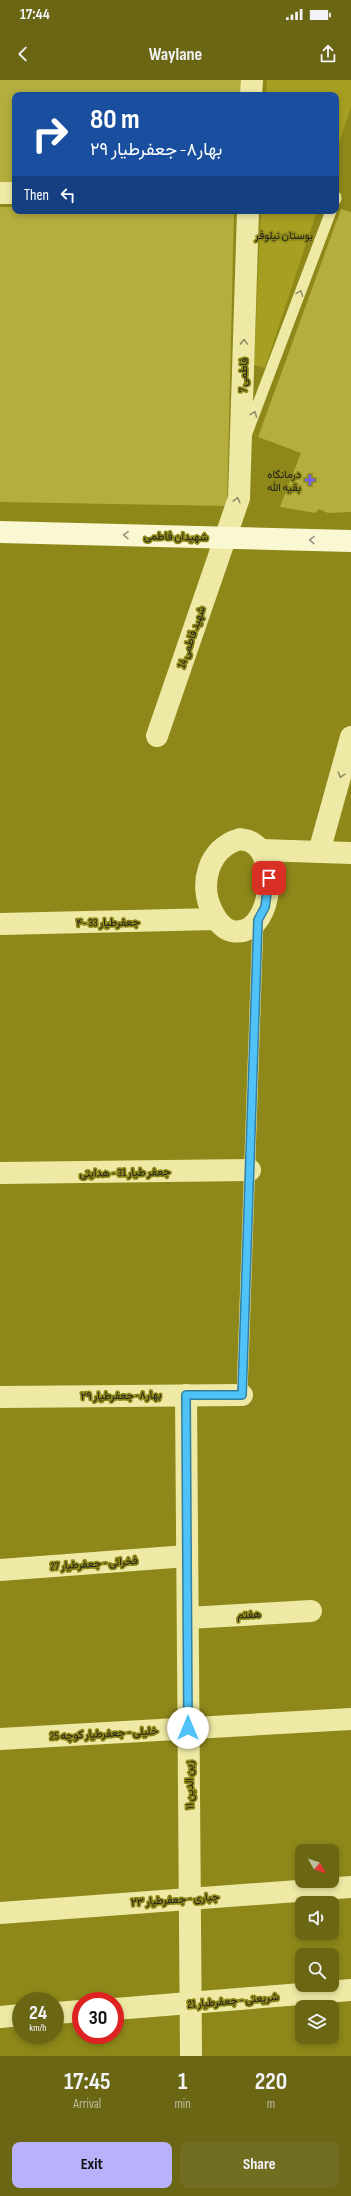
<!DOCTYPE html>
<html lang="en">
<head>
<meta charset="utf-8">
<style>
  :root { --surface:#6a6613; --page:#726e21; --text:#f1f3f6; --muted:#bebda0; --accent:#b8b2fa }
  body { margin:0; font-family:"Sofia Sans Condensed",Vazirmatn,sans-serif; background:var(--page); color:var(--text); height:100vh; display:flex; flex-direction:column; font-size:15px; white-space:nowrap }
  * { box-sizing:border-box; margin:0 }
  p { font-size:13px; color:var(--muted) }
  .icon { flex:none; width:22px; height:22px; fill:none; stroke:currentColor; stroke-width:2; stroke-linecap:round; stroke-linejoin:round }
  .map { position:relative; height:1976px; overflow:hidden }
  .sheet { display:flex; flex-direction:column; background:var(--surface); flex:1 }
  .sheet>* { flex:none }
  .guide { position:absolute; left:12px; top:12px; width:327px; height:122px; border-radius:8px; box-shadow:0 2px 6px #0003; background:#1a4fa0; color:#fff; overflow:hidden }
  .needle { width:26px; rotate:129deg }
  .fabs { position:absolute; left:295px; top:1764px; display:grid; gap:8px }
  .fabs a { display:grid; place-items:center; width:44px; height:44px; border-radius:8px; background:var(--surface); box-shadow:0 2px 6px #0003; font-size:20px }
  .speed { position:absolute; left:12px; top:1912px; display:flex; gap:8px; font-size:20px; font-weight:700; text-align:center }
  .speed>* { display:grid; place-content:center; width:52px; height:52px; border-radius:50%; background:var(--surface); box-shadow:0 2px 6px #0003; line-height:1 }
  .speed small { font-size:10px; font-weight:400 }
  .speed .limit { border:6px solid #d22; background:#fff; color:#111 }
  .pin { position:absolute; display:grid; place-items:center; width:34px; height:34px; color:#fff; margin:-17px; border-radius:8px; box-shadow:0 2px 6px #0006 }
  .me { position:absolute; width:44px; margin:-22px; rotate:0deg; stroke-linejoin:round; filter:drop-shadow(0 0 3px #0008) }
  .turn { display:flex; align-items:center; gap:14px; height:84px; padding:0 12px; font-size:18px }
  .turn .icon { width:52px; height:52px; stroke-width:2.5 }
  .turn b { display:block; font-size:28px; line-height:34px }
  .then { display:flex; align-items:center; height:38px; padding:0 12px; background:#0003; gap:8px; font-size:15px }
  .eta { display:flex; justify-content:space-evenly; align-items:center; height:68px; text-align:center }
  .eta b { font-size:24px; font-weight:700; line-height:28px }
  .action { display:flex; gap:8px; margin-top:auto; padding:8px 12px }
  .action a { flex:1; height:46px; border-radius:8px; background:var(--accent); color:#111; font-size:16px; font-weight:700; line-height:46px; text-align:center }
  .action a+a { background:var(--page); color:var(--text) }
  .status { display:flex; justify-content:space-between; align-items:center; height:28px; padding:0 20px; background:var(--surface); direction:ltr }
  .status svg { height:11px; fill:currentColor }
  header { display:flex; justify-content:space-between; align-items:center; height:52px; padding:0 12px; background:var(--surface); font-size:18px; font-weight:700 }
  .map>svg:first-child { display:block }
  .green { fill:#a69f22 }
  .building { fill:#b3ae3e }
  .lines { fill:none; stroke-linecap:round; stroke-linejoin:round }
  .service { stroke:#eeeaa5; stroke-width:11 }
  .minor { stroke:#eeeaa5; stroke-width:22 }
  .secondary { stroke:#faf8d3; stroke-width:22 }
  .oneway { stroke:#908e68 }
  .oneway2 { stroke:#979581 }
  .route-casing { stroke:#337fa1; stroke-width:10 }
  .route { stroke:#4fc3f7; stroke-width:7 }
  .poi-dot { fill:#7363ff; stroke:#8d8819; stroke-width:1.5 }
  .labels { text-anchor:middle; stroke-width:3.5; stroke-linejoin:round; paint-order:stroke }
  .park-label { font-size:11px; fill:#1d1c1a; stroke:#8d8819 }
  .street-label { font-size:11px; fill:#1d1d1d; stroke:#8d8819 }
  .poi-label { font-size:11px; fill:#1d1d1d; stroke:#8d8819; text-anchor:end }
</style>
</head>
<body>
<div class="status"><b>17:44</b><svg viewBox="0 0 49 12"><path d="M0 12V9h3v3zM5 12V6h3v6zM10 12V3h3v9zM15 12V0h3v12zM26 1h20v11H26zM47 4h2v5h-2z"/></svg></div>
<header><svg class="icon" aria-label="back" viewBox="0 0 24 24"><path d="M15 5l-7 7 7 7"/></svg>Waylane<svg class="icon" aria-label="share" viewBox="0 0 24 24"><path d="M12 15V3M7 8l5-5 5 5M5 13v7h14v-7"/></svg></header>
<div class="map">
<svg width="351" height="1976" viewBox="0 0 351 1976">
  <rect width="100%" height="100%" fill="#8d8819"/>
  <g class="green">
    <path d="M 267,0 L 351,0 L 351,27 L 336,73 L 336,15 L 266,15 Z"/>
    <path d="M 261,131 L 317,131 L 265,288 L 254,285 Z"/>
  </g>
  <g class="building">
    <path d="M 0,0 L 242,0 L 241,15 L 15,15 L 15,104 L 0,103 Z"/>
    <path d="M 0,127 L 15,127 L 15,131 L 234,132 L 227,426 L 0,422 Z"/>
    <path d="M 341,129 L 351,132 L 351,432 L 328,433 L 319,429 L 315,433 L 280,427 L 301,373 L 258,357 Z"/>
  </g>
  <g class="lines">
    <g class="service">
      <path d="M 336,117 L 336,119"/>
      <path d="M 247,353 L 331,131"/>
      <path d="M 242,1315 L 258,840"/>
    </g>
    <g class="minor">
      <path d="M 251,15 L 252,0"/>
      <path d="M 0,113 L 15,113"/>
      <path d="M 157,656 L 239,418 L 248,131"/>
      <path d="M 240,759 C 243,760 248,760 251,762 C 281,777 271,859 232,851 C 223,849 217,841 213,833 C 198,805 208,768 240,759 Z"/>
      <path d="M 261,770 L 351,773"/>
      <path d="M 319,772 L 351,657"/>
      <path d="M 0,844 L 216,839"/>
      <path d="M 0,1093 L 250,1090"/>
      <path d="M 186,1315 L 191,1976"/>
      <path d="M 0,1317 L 242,1315"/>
      <path d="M 0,1490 L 187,1476"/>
      <path d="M 188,1538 L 311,1531"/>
      <path d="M 0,1659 L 351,1639"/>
      <path d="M 0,1833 L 351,1807"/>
      <path d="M 115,1929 L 351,1910"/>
      <path d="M 55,1933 L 81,1931"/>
      <path d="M 0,1937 L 21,1935"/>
    </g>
    <path class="secondary" d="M 0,452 L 351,461"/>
  </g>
  <defs><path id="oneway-chevron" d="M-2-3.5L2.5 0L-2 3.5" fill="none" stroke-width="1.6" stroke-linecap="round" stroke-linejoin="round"/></defs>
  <g class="oneway">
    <use href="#oneway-chevron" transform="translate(300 213) rotate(-69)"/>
    <use href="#oneway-chevron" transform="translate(244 262) rotate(-88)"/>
    <use href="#oneway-chevron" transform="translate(254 334) rotate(-69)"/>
    <use href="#oneway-chevron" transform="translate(237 420) rotate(-76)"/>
    <use href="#oneway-chevron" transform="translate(341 695) rotate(106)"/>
  </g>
  <g class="oneway2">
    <use href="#oneway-chevron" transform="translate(126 455) rotate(-179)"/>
    <use href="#oneway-chevron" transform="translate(312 460) rotate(-178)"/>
  </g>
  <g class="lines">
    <defs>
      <path id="route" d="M 188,1648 L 186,1315 L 242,1315 L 258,840 L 265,827 L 269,798"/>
    </defs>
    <use href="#route" class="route-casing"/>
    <use href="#route" class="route"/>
  </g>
  <path class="poi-dot" d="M308 394h4v4h4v4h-4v4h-4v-4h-4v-4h4z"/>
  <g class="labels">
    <g class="park-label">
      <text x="284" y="159">بوستان نیلوفر</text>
    </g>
    <g class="street-label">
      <text transform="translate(243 295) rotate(-88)" y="4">فاطمی 7</text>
      <text transform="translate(176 456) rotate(1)" y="4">شهیدان فاطمی</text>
      <text transform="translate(191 557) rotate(-71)" y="4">شهید فاطمی 14</text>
      <text transform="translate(108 842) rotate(-1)" y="4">۴- جعفرطیار 33</text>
      <text transform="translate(125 1092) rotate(-1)" y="4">جعفر طیار 31 - هدایتی</text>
      <text transform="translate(121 1315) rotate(-1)" y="4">بهار۸- جعفرطیار ۲۹</text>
      <text transform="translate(94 1483) rotate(-4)" y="4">فخرائی - جعفرطیار 27</text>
      <text transform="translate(249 1534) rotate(-3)" y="4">هفتم</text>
      <text transform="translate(104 1653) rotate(-3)" y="4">خلیلی - جعفرطیار کوچه 25</text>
      <text transform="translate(189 1705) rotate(-91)" y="4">زین الدین ۱۱</text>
      <text transform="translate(175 1819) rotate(-4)" y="4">جباری - جعفرطیار ۲۳</text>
      <text transform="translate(233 1920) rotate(-5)" y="4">شریعتی - جعفرطیار 21</text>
    </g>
    <g class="poi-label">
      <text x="301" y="398">درمانگاه<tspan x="301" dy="13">بقیه الله</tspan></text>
    </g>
  </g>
</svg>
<div class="fabs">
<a><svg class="needle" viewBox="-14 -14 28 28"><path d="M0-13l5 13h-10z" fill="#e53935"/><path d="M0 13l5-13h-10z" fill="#bebda0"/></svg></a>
<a><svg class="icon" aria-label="sound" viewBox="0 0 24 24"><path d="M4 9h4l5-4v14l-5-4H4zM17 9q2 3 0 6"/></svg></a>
<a><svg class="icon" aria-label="search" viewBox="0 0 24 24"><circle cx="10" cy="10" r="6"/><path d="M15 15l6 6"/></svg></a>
<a><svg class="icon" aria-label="layers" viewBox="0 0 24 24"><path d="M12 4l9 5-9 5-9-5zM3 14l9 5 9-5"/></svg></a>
</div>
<div class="speed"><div>24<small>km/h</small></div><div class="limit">30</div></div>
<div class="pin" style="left:269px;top:798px;background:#d93025"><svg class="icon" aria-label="arrive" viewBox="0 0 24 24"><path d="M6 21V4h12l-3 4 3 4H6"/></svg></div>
<svg class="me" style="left:188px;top:1648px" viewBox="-20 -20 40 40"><circle r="19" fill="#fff"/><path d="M0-13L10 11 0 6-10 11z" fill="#4fc3f7"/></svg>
<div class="guide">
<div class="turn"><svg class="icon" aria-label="right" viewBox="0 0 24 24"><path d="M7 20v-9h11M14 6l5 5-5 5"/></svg><div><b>80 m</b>بهار۸- جعفرطیار ۲۹</div></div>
<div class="then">Then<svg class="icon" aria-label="left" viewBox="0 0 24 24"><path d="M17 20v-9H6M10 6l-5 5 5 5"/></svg></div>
</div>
</div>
<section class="sheet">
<div class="eta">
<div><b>17:45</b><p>Arrival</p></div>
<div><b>1</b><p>min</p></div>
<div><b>220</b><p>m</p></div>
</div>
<div class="action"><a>Exit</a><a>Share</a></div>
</section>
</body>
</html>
